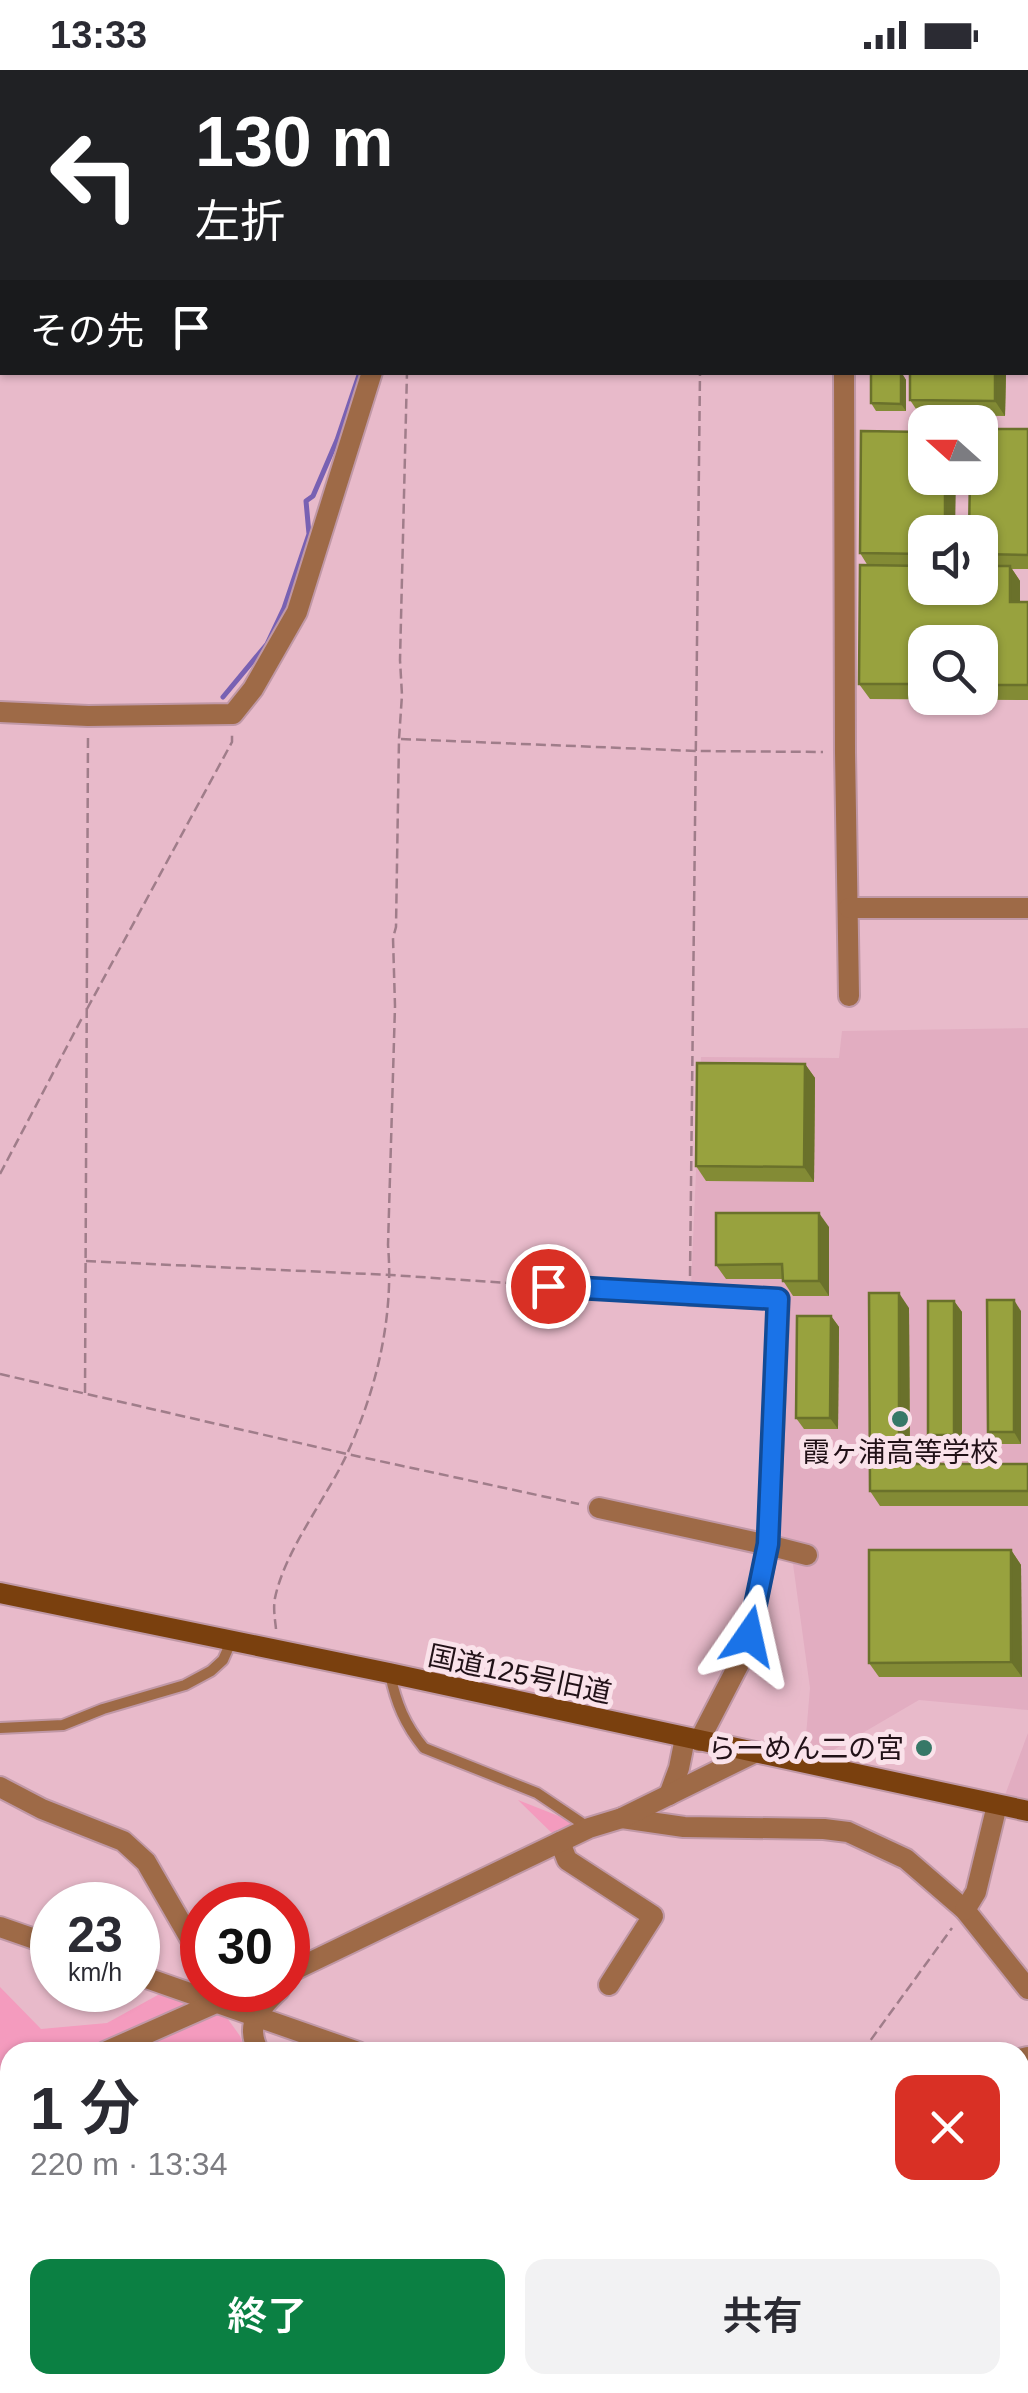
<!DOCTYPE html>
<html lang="ja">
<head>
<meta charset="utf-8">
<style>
  :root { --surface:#fff; --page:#f2f2f3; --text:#2b2b33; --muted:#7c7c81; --accent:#0b8043 }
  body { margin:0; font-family:Helvetica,"Noto Sans JP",sans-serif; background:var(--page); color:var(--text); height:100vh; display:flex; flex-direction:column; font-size:38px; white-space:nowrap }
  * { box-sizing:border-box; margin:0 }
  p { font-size:32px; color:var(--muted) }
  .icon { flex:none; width:55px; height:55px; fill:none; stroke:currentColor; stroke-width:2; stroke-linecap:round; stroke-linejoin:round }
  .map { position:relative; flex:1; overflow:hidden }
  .details { position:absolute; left:0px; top:1972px; width:1030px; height:352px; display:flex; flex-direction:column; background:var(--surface); border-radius:30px 30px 0 0; box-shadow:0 2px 8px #0004 }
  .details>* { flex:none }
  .hud { position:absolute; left:0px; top:0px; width:1030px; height:305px; box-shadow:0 2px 8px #0004; background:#202124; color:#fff; overflow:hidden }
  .needle { width:65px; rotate:291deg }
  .fabs { position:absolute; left:908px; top:335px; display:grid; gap:20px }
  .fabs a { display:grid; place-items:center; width:90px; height:90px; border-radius:20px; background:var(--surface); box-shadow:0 2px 8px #0004; font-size:50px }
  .speed { position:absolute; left:30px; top:1812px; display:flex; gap:20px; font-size:50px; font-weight:700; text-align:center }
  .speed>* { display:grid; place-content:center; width:130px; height:130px; border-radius:50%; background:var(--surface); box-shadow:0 2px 8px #0004; line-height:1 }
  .speed small { font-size:25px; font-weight:400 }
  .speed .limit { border:15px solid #d22; background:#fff; color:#111 }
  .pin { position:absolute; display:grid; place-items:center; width:85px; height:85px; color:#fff; margin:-42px; border:5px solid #fff; border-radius:50%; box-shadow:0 2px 10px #0007 }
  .me { position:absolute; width:110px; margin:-55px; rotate:11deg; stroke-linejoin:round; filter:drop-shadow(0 0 8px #0008) }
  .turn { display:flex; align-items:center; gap:35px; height:210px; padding:0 30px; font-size:45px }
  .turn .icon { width:130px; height:130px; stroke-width:2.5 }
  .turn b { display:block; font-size:70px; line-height:85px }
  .then { display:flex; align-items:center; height:95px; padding:0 30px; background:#0003; gap:20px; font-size:38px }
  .round { display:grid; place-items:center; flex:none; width:105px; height:105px; border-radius:20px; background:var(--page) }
  .head { display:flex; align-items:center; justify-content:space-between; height:170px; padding:0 30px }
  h1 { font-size:60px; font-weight:600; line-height:75px }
  .action { display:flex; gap:20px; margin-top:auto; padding:20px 30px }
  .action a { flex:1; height:115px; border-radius:20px; background:var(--accent); color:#fff; font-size:40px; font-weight:600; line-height:115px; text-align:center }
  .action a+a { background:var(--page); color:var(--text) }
  .status { display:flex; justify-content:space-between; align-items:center; height:70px; padding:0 50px; background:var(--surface); direction:ltr }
  .status svg { height:28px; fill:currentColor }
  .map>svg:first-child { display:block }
  .built { fill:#e2adc1 }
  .green { fill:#f49bbe }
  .water { fill:#7861b3 }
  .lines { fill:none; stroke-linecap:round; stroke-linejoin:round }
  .stream { stroke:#7861b3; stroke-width:5 }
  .lane-casing { stroke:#c098a6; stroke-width:14 }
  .street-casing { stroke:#c098a6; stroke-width:24 }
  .secondary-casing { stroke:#c098a6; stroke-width:24 }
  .path { stroke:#a07d8a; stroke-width:2.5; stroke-dasharray:10 5; stroke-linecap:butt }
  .lane { stroke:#9e6a47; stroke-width:10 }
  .street { stroke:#9e6a47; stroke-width:20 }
  .secondary { stroke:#7a400e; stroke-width:20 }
  .wall { fill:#838b35; fill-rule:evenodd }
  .shaded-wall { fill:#6a712b }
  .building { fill:#98a23e; stroke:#6a712b; stroke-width:2.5 }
  .route-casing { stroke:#114b97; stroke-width:25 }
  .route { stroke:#1a73e8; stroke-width:18 }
  .poi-dot { fill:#377867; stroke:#fae2ea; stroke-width:4 }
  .labels { text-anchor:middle; stroke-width:10; stroke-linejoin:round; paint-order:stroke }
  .poi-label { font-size:28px; fill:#211117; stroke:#fae2ea }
  .street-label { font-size:28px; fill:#211117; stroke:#fae2ea }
</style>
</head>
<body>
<div class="status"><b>13:33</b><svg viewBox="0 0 49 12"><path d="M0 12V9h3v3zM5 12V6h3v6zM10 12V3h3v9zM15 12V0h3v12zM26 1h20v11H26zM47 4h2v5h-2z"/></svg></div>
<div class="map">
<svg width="1028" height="2323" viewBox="0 0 1028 2323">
  <rect width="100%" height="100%" fill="#e8baca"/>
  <g class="built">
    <path d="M 1028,958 L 1028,1640 L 919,1630 L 830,1682 L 805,1678 L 810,1618 L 793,1494 L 769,1469 L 776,1229 L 691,1217 L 701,987 L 839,988 L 842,961 Z"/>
    <path d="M 1028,1663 L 1028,1729 L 1005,1725 Z"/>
  </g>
  <g class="green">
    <path d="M 518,1730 L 589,1758 L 558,1769 Z"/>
    <path d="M 196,1904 L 202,1914 L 202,1920 L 207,1920 L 240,1966 L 246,1982 L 10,1982 L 10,2195 L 0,2208 L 0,1917 L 41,1959 L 107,1953 Z"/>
  </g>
  <g class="water">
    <path d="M 1028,2132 L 1028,2238 L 1020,2254 L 1020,2145 Z"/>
    <path d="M 924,2315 L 990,2315 L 986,2323 L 920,2323 Z"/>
  </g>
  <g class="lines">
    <path class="stream" d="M 223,627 L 267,574 L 284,538 L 309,464 L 306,431 L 313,426 L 337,370 L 360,302"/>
    <defs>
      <g id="lane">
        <path d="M 549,1216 L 690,1225"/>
        <path d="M 390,1604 C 396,1633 405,1655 424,1678 L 537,1723 L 589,1758"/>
        <path d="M 0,1658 L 63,1655 L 103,1639 L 185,1615 L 211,1601 L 223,1590 L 231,1572"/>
      </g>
      <g id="street">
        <path d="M 844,0 L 844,2"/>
        <path d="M 313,2 L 314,0"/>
        <path d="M 844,302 L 845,682 L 849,926"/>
        <path d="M 0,642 L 88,646 L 233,644 L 253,619 L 297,542 L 372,302"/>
        <path d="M 849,838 L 1028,838"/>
        <path d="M 690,1225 L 779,1229 L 768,1475 L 749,1566 L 739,1594 L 699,1671"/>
        <path d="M 599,1438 L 768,1475 L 807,1485"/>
        <path d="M 0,1717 L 42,1739 L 123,1771 L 146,1792 L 202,1889"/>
        <path d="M 669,1725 L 679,1698 L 685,1668"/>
        <path d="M 622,1748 L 684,1757 L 824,1759 L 848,1762 L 906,1789 L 965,1840 L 1028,1919"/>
        <path d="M 560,1772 L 567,1790 L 653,1846 L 609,1915"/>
        <path d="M 965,1840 L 976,1822 L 997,1735"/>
        <path d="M 0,1857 L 52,1875"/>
        <path d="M 288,1903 L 589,1758 L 622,1748 L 754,1683"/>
        <path d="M 138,1905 L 358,1982"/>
        <path d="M 105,1982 L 245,1920"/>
        <path d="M 259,1982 C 244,1954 259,1939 279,1920"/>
        <path d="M 1020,1989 L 1028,1987"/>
        <path d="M 0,2030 L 10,2025"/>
        <path d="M 1020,2086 L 1028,2074"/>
        <path d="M 1020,2304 L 1028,2289"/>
        <path d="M 880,2323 L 884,2315"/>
      </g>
      <path id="secondary" d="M 0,1523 L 389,1603 L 1028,1741"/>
    </defs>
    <use href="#lane" class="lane-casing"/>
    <use href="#street" class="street-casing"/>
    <use href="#secondary" class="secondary-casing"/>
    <g class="path">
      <path d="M 401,669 L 696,681 L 823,682"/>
      <path d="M 87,939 L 232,672 L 232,664"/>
      <path d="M 0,1104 L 83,946"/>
      <path d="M 86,1191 L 391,1205 L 537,1215"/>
      <path d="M 690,1206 L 700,302"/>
      <path d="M 0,1304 L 347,1384 L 579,1434"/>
      <path d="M 85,1323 L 88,663"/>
      <path d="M 276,1559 C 275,1549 273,1538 275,1528 C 285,1480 326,1429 347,1384 C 377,1318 394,1247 388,1175 L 395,936 L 393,868 L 396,857 L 399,669 L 402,625 L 400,590 L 407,302"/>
      <path d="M 862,1982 L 952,1858"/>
      <path d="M 77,2323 L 82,2315"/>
      <path d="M 198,2323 L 200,2315"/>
    </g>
    <use href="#lane" class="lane"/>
    <use href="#street" class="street"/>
    <use href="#secondary" class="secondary"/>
  </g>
  <g class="wall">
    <path d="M 901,302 L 906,310 L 906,341 L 876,341 L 871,333 Z"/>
    <path d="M 1006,302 L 1005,346 L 920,345 L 910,330 Z"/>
    <path d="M 1028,359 L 1028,499 L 1012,499 L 1020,511 L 1020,532 L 1028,532 L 1028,630 L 870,629 L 859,614 L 868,496 L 860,483 L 925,462 L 925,518 L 980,518 L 980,462 ZM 925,572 L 980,572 L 980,628 L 925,628 Z"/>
    <path d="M 805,994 L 815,1008 L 814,1112 L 706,1111 L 696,1096 Z"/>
    <path d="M 829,1157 L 829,1226 L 793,1226 L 782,1209 L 726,1209 L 716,1195 Z"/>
    <path d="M 954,1231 L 962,1242 L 962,1376 L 936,1376 L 928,1365 Z"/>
    <path d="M 909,1238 L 910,1394 L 1028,1394 L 1028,1436 L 880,1436 L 870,1421 Z"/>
    <path d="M 1021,1241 L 1021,1374 L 995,1374 L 988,1362 Z"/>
    <path d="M 831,1246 L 839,1257 L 838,1359 L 804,1359 L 796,1348 Z"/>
    <path d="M 1011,1480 L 1021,1495 L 1022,1607 L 879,1607 L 869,1593 Z"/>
  </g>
  <g class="shaded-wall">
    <path d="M 901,302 L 906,310 L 906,341 L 901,334 Z"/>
    <path d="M 995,302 L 1006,302 L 1005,346 L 995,331 Z"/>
    <path d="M 945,408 L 956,408 L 955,462 L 945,462 Z"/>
    <path d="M 1010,496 L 1020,511 L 1020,546 L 1010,532 Z"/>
    <path d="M 805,994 L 815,1008 L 814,1112 L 804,1097 Z"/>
    <path d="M 819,1143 L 829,1157 L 829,1226 L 819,1211 Z"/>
    <path d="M 899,1223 L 909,1238 L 910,1409 L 899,1394 Z"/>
    <path d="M 1014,1230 L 1021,1241 L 1021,1374 L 1014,1362 Z"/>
    <path d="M 954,1231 L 962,1242 L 962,1376 L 954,1365 Z"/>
    <path d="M 831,1246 L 839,1257 L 838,1359 L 830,1348 Z"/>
    <path d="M 1011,1480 L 1021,1495 L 1022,1607 L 1011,1592 Z"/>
  </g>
  <g class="building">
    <rect x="864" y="0" width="73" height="2"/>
    <path d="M 871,302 L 901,302 L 901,334 L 871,333 Z"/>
    <path d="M 910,302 L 995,302 L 995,331 L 910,330 Z"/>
    <path d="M 980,359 L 1028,359 L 1028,485 L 980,484 L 980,462 L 969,462 L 970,408 L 980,408 Z"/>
    <path d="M 861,361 L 925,362 L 925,408 L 945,408 L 945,462 L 925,462 L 925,484 L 860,483 Z"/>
    <path d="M 860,495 L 925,496 L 925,518 L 980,518 L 980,496 L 1010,496 L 1010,532 L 1028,532 L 1028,615 L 980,615 L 980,572 L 925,572 L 925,614 L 859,614 Z"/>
    <path d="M 697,993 L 805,994 L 804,1097 L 696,1096 Z"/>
    <path d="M 716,1143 L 819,1143 L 819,1211 L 783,1211 L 782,1194 L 716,1195 Z"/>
    <path d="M 869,1223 L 899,1223 L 899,1394 L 1028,1394 L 1028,1421 L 870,1421 Z"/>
    <path d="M 987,1230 L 1014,1230 L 1014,1362 L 988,1362 Z"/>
    <rect x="928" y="1231" width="26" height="134"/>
    <path d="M 797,1246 L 831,1246 L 830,1348 L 796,1348 Z"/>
    <path d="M 869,1480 L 1011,1480 L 1011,1592 L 869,1593 Z"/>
  </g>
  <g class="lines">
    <defs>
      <path id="route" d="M 548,1216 L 778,1229 L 768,1474 L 749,1566"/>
    </defs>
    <use href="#route" class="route-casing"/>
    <use href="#route" class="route"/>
  </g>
  <g class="poi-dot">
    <circle cx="900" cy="1349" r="10"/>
    <circle cx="924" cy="1678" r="10"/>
  </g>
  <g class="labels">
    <g class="poi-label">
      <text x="900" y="1392">霞ヶ浦高等学校</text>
      <text x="904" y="1688" text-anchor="end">らーめん二の宮</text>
    </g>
    <g class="street-label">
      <text transform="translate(520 1604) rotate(12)" y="10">国道125号旧道</text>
    </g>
  </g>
</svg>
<div class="fabs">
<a><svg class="needle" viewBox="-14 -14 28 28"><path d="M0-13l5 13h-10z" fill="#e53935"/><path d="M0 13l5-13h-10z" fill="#7c7c81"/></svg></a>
<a><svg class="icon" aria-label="sound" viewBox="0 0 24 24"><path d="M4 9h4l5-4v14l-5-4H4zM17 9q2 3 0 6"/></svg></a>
<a><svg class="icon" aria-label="search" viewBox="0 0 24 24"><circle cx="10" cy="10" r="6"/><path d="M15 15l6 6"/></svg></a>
</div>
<div class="speed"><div>23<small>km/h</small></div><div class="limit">30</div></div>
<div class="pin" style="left:548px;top:1216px;background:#d93025"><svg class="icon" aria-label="arrive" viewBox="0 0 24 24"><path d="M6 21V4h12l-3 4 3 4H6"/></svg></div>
<svg class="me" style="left:749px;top:1566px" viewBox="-20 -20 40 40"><path d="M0-17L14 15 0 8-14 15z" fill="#1a73e8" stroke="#fff" stroke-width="4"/></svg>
<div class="hud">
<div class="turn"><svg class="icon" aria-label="left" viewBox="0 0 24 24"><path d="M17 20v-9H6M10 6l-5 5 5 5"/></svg><div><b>130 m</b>左折</div></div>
<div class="then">その先<svg class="icon" aria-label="arrive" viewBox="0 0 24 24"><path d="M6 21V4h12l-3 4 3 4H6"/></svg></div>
</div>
<section class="details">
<div class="head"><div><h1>1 分</h1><p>220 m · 13:34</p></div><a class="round" style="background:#d93025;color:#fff"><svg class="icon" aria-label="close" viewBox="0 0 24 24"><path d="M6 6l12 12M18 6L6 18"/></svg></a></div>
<div class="action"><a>終了</a><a>共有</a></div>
</section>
</div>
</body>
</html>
